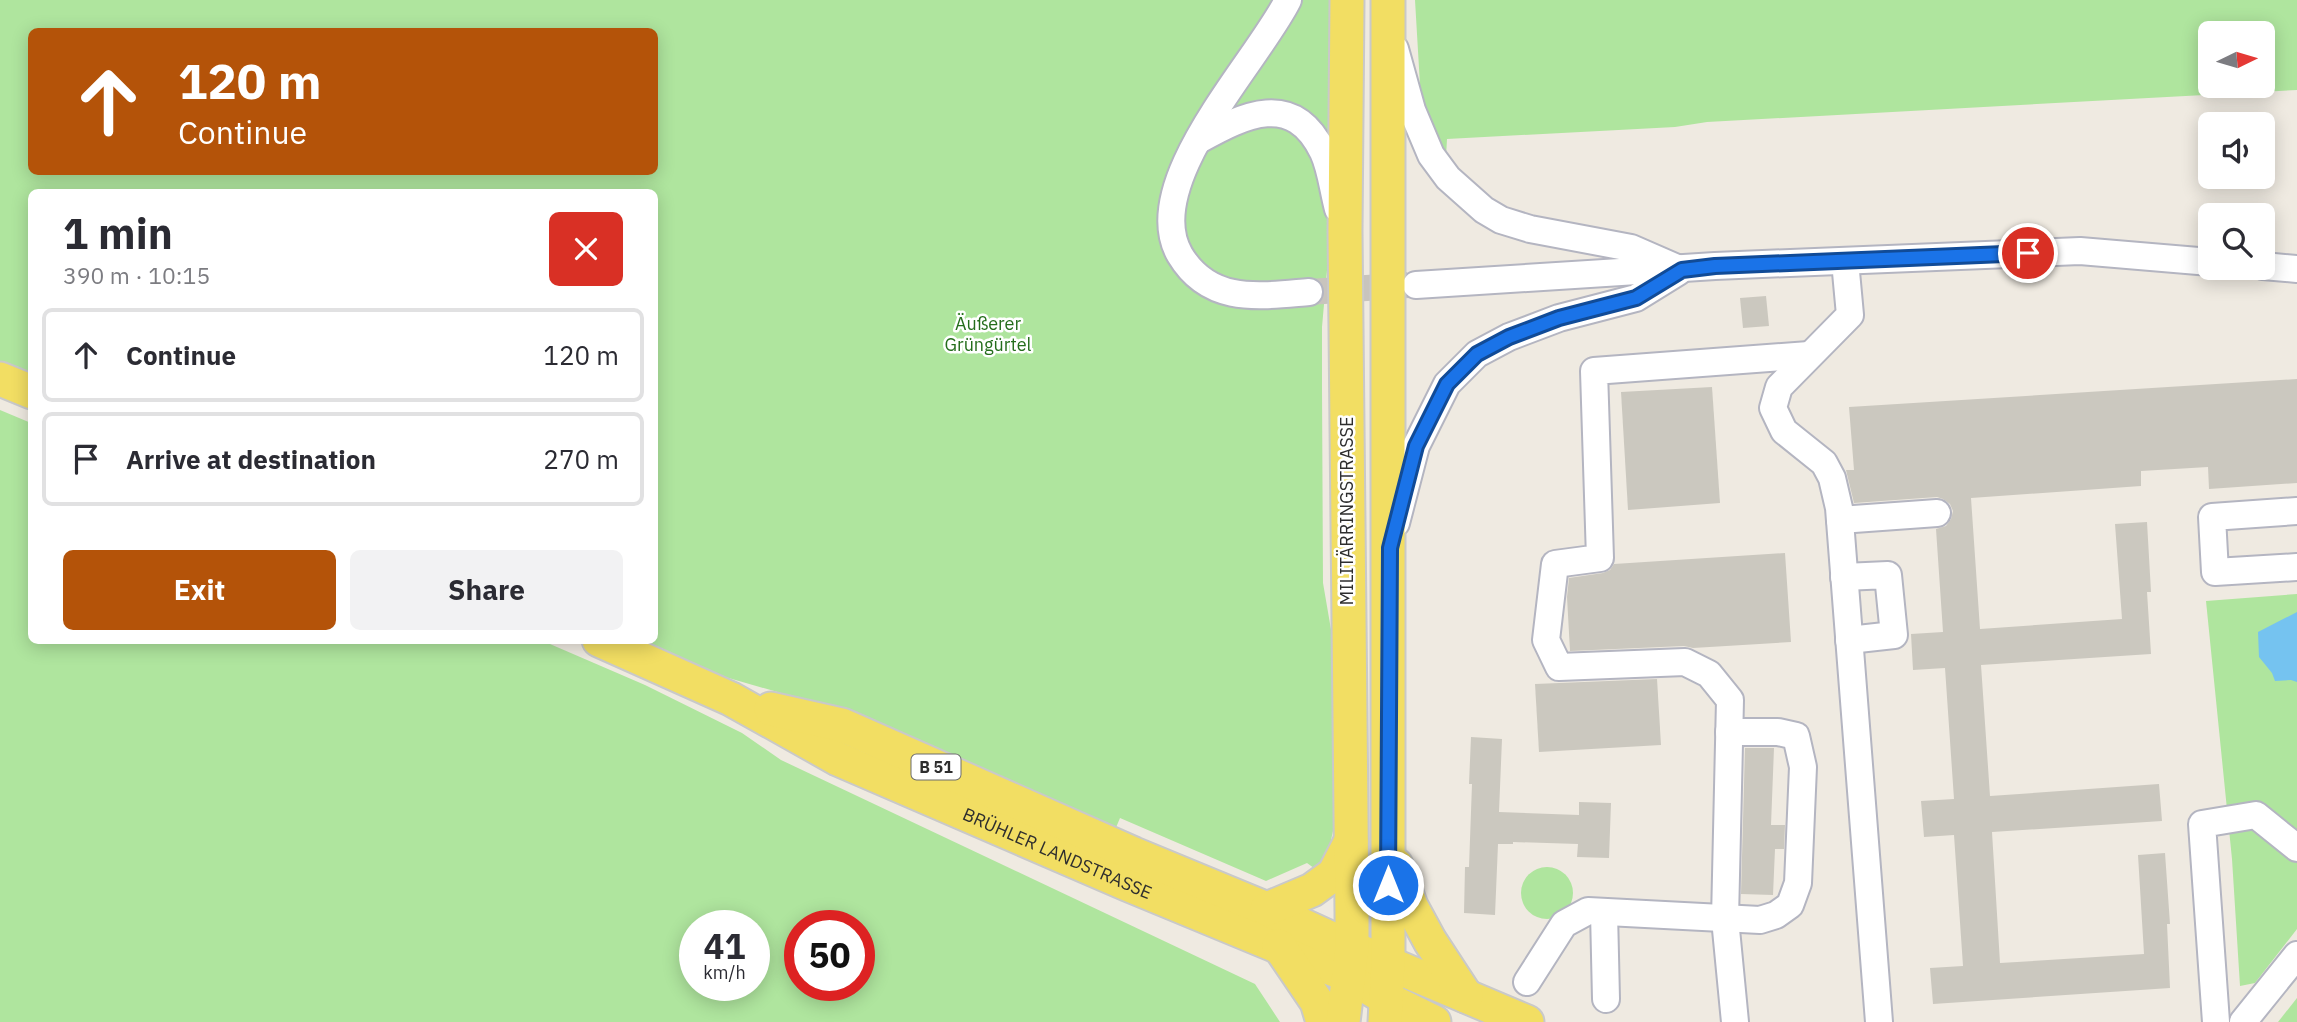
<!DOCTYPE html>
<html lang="en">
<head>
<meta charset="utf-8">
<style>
  :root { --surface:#fff; --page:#f2f2f3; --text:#2b2b33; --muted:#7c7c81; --line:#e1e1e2; --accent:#b45309 }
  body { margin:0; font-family:"IBM Plex Sans",sans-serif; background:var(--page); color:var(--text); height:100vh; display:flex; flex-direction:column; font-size:26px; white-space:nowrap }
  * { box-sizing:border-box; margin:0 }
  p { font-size:23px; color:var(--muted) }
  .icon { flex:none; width:38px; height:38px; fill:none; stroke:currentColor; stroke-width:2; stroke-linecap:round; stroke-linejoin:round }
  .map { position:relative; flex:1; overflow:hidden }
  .sheet { position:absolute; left:28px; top:189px; width:630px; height:455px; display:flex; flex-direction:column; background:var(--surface); border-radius:10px; box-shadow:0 4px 18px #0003 }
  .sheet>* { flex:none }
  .banner { position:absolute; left:28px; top:28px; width:630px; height:147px; border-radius:10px; box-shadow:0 4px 18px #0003; background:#b45309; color:#fff; overflow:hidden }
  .needle { width:46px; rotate:85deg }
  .buttons { position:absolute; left:2198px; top:21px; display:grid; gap:14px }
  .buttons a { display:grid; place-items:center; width:77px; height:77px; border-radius:10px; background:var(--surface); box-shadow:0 4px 18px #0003; font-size:35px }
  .speed { position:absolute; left:679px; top:910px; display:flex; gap:14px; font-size:35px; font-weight:700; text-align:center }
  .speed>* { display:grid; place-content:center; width:91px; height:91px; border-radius:50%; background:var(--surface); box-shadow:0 4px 18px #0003; line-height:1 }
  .speed small { font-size:18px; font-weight:400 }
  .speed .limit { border:10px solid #d22; background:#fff; color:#111 }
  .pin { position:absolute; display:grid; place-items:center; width:60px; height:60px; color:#fff; margin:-30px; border:4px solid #fff; border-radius:50%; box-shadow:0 2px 7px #0007 }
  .me { position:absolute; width:77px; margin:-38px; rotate:0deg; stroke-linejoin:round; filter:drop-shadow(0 0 5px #0008) }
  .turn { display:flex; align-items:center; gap:24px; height:147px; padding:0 35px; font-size:32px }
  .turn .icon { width:91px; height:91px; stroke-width:2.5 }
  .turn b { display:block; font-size:49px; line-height:60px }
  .round { display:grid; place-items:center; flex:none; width:74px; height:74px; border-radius:10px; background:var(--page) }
  .summary { display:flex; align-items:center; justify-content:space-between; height:119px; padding:0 35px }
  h1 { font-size:42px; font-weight:800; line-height:52px }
  .cta { display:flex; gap:14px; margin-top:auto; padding:14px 35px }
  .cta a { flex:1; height:80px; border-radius:10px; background:var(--accent); color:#fff; font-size:28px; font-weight:800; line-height:80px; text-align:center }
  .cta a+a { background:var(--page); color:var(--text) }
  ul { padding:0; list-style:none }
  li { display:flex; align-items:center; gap:21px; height:94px; margin:0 14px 10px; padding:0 21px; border:4px solid var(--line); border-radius:10px }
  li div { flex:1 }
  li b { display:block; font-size:26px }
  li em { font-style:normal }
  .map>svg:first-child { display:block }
  .green { fill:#afe59e; fill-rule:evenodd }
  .water { fill:#75c3f0 }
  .building { fill:#cbc8bf }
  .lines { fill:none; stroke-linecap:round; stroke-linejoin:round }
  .minor-tunnel { stroke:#c8c4bd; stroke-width:26; stroke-dasharray:26 13; stroke-linecap:butt }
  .minor-casing { stroke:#b4b5c1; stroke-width:30 }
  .major-casing { stroke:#c9c9c9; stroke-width:37 }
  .minor { stroke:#fff; stroke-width:26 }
  .major { stroke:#f2de63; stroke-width:33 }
  .route-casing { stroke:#114b97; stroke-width:18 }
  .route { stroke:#1a73e8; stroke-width:12 }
  .labels { text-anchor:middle; stroke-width:5; stroke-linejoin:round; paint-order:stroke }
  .shield { fill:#fff; stroke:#6d6d6d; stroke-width:2 }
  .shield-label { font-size:16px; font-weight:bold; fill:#2e2e2e }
  .park-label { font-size:18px; fill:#246d1b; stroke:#fff }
  .street-label { font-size:18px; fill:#2e2e2e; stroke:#fff }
</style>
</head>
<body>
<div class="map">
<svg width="2297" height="1022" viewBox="0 0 2297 1022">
  <rect width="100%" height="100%" fill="#efeae1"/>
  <g class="green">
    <path d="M 0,0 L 1336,0 L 1336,169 L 1322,327 L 1322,388 L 1323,583 L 1334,647 L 1333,831 L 1328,854 L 1318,871 L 1307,863 L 1266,881 L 1120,818 L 1115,830 L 819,704 L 701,670 L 632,641 L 654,640 L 654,192 L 32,192 L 31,379 L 0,365 ZM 32,32 L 654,32 L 654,172 L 32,172 Z"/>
    <path d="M 1415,0 L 2297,0 L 2297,90 L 1707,122 L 1675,127 L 1447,139 L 1446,157 L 1421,102 ZM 2210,33 L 2263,33 L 2263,86 L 2210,86 Z"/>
    <path d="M 0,410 L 31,423 L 32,640 L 543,641 L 645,685 L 742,733 L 781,760 L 1255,984 L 1280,1022 L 0,1022 ZM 695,926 L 754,926 L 754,985 L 695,985 ZM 800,926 L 859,926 L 859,985 L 800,985 Z"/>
    <path d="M 2297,594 L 2297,929 L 2255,983 L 2240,986 L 2232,859 L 2206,601 Z"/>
    <circle cx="1547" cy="893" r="26"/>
    <path d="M 2297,998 L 2297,1022 L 2278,1022 Z"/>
  </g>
  <path class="water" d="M 2297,612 L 2297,682 L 2291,680 L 2275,681 L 2272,673 L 2259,657 L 2258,632 Z"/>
  <g class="building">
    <path d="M 1766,296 L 1769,326 L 1743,328 L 1740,298 Z"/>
    <path d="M 2297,379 L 2297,483 L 2209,489 L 2208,467 L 2141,471 L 2141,486 L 1971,498 L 1980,629 L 2122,619 L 2115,524 L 2147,522 L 2151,592 L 2147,592 L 2151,654 L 1981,665 L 1990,796 L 2159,784 L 2162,821 L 1992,832 L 2000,963 L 2144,954 L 2138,855 L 2165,853 L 2170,924 L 2167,924 L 2170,988 L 1933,1004 L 1930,968 L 1963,966 L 1954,835 L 1924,837 L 1921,801 L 1954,799 L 1945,668 L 1913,670 L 1911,634 L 1943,632 L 1936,529 L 1946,526 L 1951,519 L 1953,511 L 1950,504 L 1943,499 L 1937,497 L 1854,503 L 1846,470 L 1854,470 L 1849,407 Z"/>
    <path d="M 1712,387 L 1720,503 L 1628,510 L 1621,392 Z"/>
    <path d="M 1785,553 L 1791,642 L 1693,648 L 1684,646 L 1570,651 L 1567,597 L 1569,578 L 1603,573 L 1610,570 L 1614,564 Z"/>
    <path d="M 1657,679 L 1661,745 L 1539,752 L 1535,684 Z"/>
    <path d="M 1471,737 L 1502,739 L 1499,812 L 1579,815 L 1579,802 L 1611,803 L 1609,858 L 1577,857 L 1578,844 L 1513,842 L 1513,844 L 1498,844 L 1495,915 L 1464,913 L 1465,867 L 1469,867 L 1472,784 L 1469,784 Z"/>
    <path d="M 1745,748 L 1774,748 L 1771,825 L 1785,825 L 1784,849 L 1775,849 L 1773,895 L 1741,894 Z"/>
  </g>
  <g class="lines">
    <path class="minor-tunnel" d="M 1309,292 L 1408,285"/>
    <defs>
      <g id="minor">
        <path d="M 1288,0 C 1258,61 1138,184 1180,255 C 1210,305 1260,296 1309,292"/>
        <path d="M 1395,49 L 1412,110 L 1431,155 L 1448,178 L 1484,210 L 1501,220 L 1530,229 L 1631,248 L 1677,268"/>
        <path d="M 1199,140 C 1244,115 1293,90 1323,152 C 1331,169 1333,191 1338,209"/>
        <path d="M 1845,261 L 1850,315 L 1779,387 L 1773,408 L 1784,431 L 1824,463 L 1832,478 L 1839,508 L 1879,1022"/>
        <path d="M 2263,266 L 2297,269"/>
        <path d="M 1416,285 L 1715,266 L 2080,251 L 2210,262"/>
        <path d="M 2297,511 L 2212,517 L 2215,572 L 2297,567"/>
        <path d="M 1840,520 L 1937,513"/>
        <path d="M 1396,523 L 1416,446 L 1447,384 L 1477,354 L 1509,337 L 1559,318 L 1636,298 L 1678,272"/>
        <path d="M 1844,577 L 1888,575 L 1894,635 L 1849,640"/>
        <path d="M 1604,912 L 1606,999"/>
        <path d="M 1527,982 L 1564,924 L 1588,911 L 1760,920 L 1776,915 L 1790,905 L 1798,883 L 1803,767 L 1796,736 L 1778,732 L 1729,732"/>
        <path d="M 1735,1022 L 1725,919 L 1730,700 L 1709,674 L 1685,662 L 1559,667 L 1546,640 L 1555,564 L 1600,558 L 1594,371 L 1809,355"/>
        <path d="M 2216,1022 L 2202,824 L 2256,815 L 2297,848"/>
        <path d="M 2243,1022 L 2297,955"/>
      </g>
      <g id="major">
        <path d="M 0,379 L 32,392"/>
        <path id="s1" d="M 599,640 L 731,699 L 838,759 L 1127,884 L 1349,976 L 1387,999 L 1434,1022"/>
        <path d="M 771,709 L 842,725 L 1134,854 L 1267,909 L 1352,948 L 1527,1022"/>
        <path d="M 1396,865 L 1411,906 L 1430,941 L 1466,996"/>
        <path d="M 1267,909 L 1312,890 L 1334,874 L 1351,841"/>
        <path d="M 1279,946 L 1317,1002 L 1323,1022"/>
        <path d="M 1343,1022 L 1352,948 L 1352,912 L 1345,231 L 1347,0"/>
        <path d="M 1385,1022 L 1388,962 L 1388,0"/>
      </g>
    </defs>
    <use href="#minor" class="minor-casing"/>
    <use href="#major" class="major-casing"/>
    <use href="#minor" class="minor"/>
    <use href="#major" class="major"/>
  </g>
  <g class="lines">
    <defs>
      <path id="route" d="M 1388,885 L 1390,548 L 1416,446 L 1447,384 L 1477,354 L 1509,337 L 1559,318 L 1636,298 L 1682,270 L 1715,266 L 2028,253"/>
    </defs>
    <use href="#route" class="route-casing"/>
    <use href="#route" class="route"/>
  </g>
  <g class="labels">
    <rect class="shield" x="911.5" y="754.5" width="49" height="25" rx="5"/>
    <g class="shield-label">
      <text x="936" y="773">B 51</text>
    </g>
    <g class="park-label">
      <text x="988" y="330">Äußerer<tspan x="988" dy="21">Grüngürtel</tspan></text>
    </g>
    <g class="street-label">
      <text transform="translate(1347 511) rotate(-90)" y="6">MILITÄRRINGSTRASSE</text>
      <text dy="6" stroke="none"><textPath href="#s1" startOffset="506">BRÜHLER LANDSTRASSE</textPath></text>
    </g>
  </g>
</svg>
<div class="buttons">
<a><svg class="needle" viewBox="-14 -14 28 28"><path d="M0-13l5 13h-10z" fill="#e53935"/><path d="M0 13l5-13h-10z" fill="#7c7c81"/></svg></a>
<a><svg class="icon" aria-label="sound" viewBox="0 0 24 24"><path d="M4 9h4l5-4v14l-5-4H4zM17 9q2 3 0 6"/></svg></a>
<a><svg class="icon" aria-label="search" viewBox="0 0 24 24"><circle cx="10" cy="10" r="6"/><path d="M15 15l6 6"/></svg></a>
</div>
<div class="speed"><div>41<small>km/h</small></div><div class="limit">50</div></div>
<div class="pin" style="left:2028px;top:253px;background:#d93025"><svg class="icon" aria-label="arrive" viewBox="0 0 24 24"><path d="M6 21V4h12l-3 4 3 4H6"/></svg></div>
<svg class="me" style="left:1388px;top:885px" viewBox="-20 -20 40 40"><circle r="17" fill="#1a73e8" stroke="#fff" stroke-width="3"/><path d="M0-11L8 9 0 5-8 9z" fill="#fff"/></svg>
<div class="banner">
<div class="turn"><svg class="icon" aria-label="ahead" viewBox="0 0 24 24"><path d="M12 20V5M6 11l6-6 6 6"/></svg><div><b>120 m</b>Continue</div></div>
</div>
<section class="sheet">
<div class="summary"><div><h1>1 min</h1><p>390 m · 10:15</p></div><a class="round" style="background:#d93025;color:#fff"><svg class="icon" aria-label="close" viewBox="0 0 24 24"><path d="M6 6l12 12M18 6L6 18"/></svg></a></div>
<ul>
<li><svg class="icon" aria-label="ahead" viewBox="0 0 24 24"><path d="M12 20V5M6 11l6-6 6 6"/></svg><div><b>Continue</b></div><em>120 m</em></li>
<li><svg class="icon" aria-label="arrive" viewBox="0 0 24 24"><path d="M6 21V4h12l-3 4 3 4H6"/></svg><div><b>Arrive at destination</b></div><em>270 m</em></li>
</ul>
<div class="cta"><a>Exit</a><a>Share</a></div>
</section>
</div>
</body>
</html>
